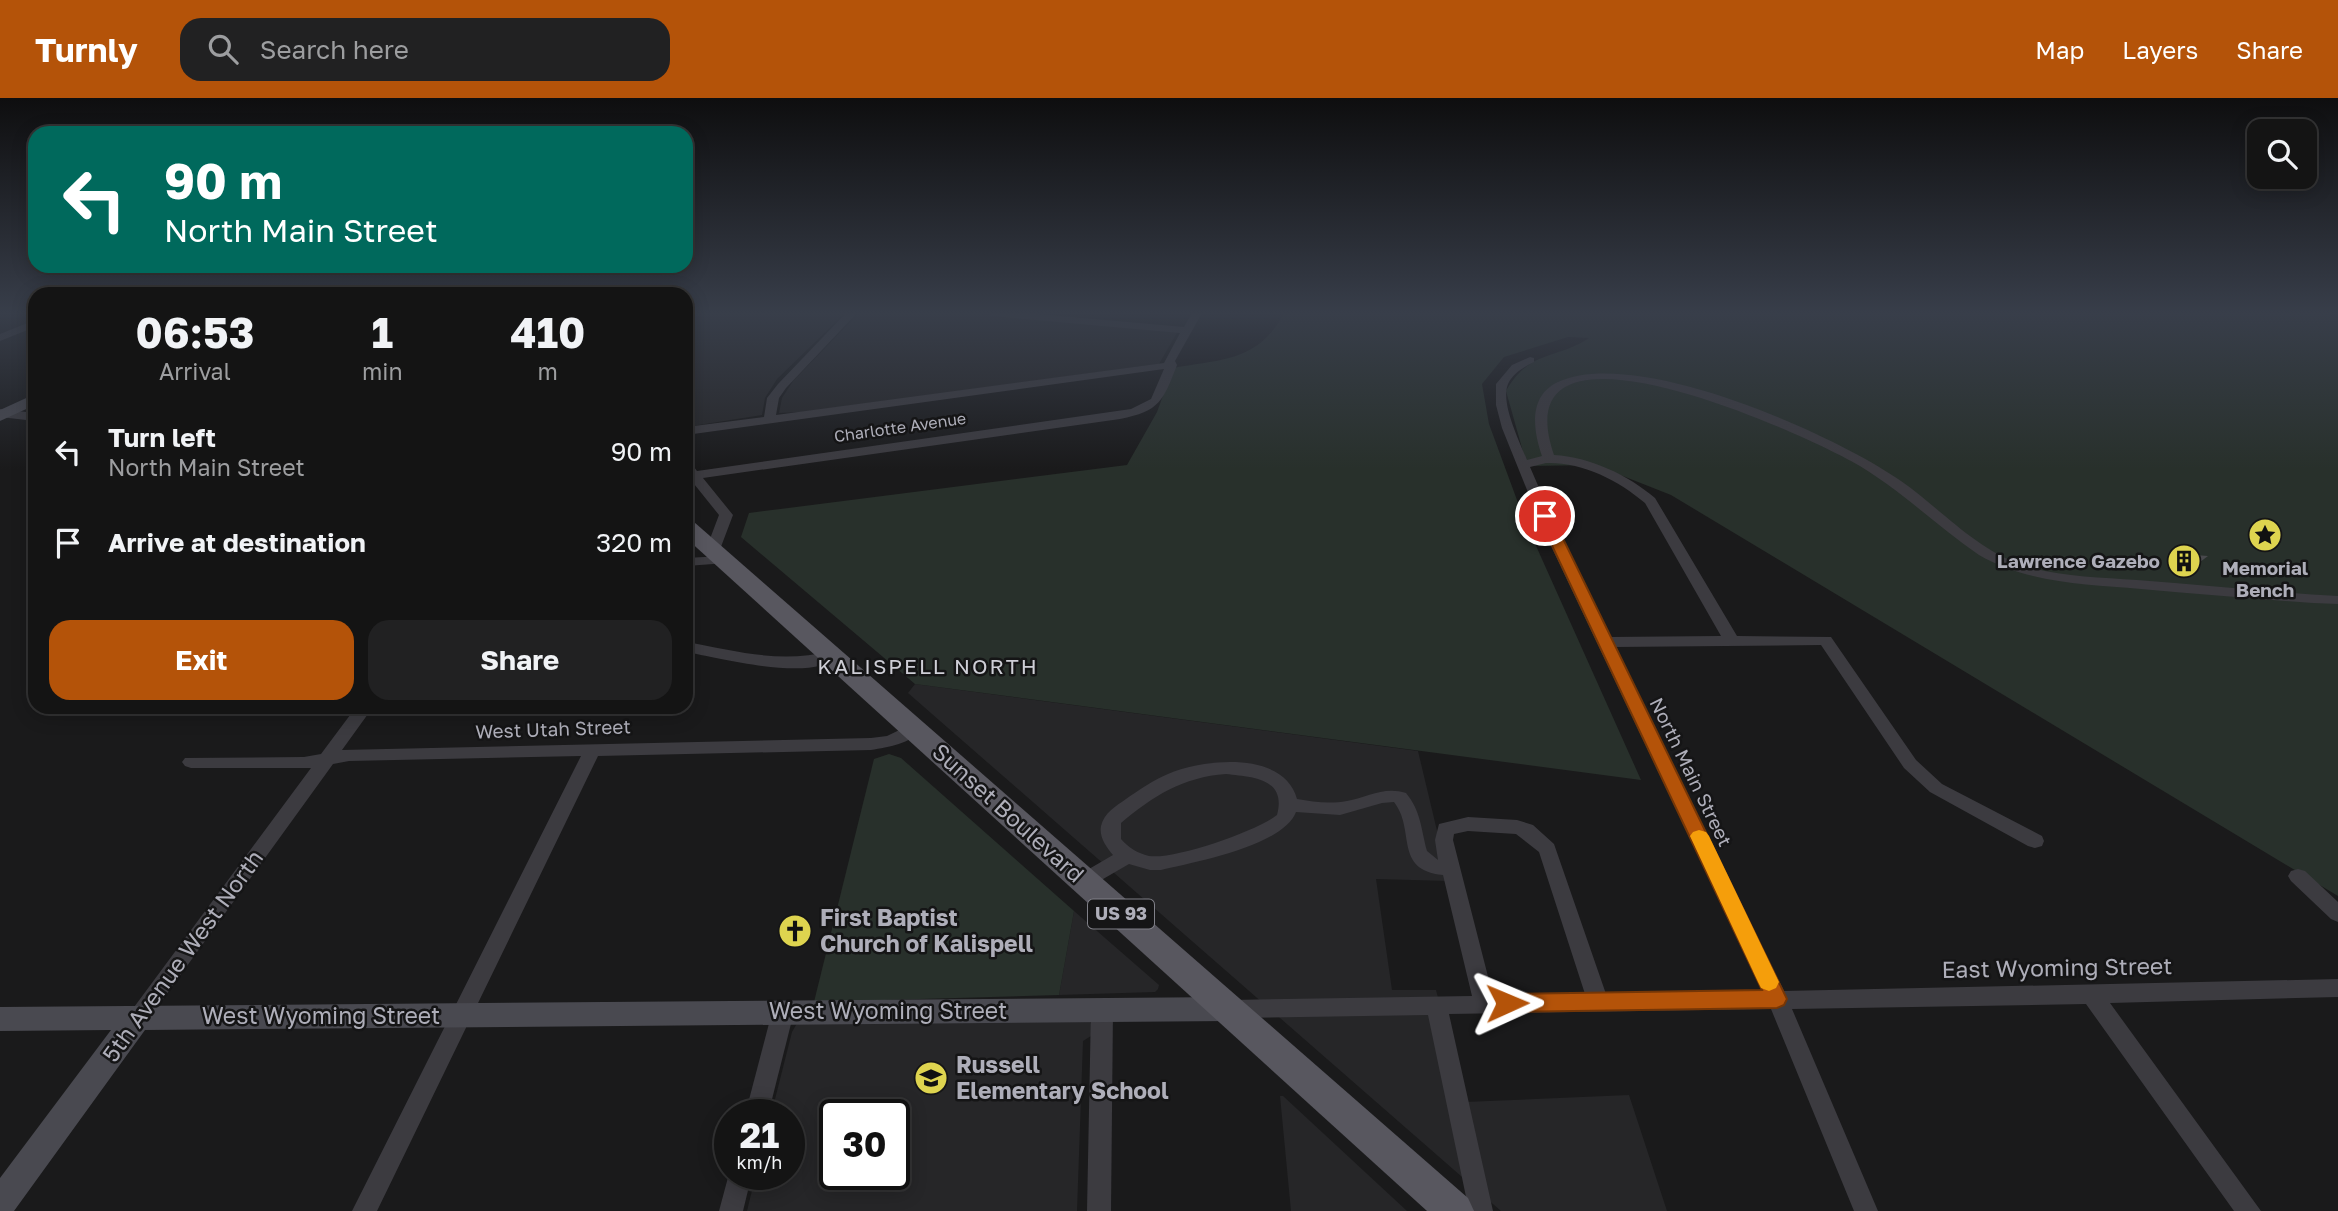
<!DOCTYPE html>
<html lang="en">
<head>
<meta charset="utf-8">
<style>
  :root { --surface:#141414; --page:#212122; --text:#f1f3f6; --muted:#9d9ea0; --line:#333334; --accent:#b45309 }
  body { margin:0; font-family:"Golos Text",sans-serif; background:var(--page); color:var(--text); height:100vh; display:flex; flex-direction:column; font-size:26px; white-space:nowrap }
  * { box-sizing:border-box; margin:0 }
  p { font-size:23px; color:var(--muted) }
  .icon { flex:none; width:38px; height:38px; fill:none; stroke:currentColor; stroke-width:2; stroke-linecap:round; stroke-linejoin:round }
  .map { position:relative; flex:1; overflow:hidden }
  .panel { position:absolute; left:28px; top:189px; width:665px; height:427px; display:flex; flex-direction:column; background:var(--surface); border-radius:21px; box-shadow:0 4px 18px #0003,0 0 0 2px var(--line) }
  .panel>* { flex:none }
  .banner { position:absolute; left:28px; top:28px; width:665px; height:147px; border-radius:21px; box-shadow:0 4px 18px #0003,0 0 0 2px var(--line); background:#00695c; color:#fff; overflow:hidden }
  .fabs { position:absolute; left:2247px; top:21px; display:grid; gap:14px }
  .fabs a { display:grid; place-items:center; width:70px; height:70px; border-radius:14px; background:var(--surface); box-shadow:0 4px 18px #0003,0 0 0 2px var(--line); font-size:35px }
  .speed { position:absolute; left:714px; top:1001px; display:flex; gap:14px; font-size:35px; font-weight:700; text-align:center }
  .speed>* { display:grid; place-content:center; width:91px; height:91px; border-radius:50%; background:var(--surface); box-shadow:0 4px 18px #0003,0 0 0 2px var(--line); line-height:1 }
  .speed small { font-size:18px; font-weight:400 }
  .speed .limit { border:4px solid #111; border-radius:10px; background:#fff; color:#111 }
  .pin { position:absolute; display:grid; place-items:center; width:60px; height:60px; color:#fff; margin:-30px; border:4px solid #fff; border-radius:50%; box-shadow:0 2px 7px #0007 }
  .me { position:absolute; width:77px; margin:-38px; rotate:89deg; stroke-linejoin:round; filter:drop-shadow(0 0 5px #0008) }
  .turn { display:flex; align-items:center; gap:24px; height:147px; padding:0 21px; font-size:32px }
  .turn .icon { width:91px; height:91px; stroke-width:2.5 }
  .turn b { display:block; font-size:49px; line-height:60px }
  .eta { display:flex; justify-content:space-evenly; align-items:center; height:119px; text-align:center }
  .eta b { font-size:42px; font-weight:700; line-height:49px }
  .cta { display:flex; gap:14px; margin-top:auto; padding:14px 21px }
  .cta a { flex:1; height:80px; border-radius:21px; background:var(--accent); color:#fff; font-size:28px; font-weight:700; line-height:80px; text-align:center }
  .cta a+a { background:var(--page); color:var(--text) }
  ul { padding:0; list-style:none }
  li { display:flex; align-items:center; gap:21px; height:91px; padding:0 21px }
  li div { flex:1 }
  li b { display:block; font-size:26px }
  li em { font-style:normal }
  header { display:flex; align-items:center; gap:42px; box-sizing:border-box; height:98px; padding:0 35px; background:var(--accent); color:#fff }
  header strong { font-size:33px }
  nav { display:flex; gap:38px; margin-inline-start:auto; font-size:24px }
  .search { width:490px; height:63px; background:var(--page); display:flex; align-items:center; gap:18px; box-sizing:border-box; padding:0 24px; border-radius:21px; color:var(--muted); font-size:26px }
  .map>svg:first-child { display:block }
  .built { fill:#262628; fill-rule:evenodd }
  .green { fill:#28302b }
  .building { fill:#49494d }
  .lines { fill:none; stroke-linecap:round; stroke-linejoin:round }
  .street { fill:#3c3b40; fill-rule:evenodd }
  .secondary { fill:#494950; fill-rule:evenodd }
  .primary { fill:#58575f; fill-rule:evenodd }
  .route { fill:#b45309; stroke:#753606; stroke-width:2 }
  .slow { fill:#f59e0b }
  .labels { text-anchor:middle; stroke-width:5; stroke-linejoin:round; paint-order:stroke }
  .far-street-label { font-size:16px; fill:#aeaeb9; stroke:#151516 }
  .shield { fill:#151516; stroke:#808088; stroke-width:2 }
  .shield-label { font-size:18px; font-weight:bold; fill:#aeaeb9 }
  .poi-label { font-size:19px; font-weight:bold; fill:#aeaeb9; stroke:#151516; text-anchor:end }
  .street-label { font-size:19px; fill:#aeaeb9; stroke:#151516 }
  .neighbourhood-label { font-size:21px; letter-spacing:2px; fill:#ceced6; stroke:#151516 }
  .near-street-label { font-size:23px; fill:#aeaeb9; stroke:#151516 }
  .near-poi-label { font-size:23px; font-weight:bold; fill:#aeaeb9; stroke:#151516; text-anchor:start }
</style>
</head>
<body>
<header>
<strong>Turnly</strong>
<div class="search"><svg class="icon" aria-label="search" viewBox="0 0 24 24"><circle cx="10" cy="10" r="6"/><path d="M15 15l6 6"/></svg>Search here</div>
<nav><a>Map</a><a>Layers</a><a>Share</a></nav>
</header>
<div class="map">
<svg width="2338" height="1113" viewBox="0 0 2338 1113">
  <rect width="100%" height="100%" fill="#1a1a1b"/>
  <g class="built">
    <path d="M 686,215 L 845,215 L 777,281 L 765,300 L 762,317 L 686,329 Z"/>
    <path d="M 859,215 L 970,215 L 1178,233 L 1159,266 L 803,314 L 779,315 L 782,300 L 793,283 Z"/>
    <path d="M 915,586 L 1418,653 L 1449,783 L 1376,781 L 1392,892 L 1436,892 L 1465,1004 L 1629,997 L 1667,1113 L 1501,1113 L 908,595 Z"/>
    <path d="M 1074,813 L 1159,887 L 1158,891 L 1155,894 L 1059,897 Z"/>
    <path d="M 1089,922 L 1092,927 L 1091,938 L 1083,943 L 1077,1113 L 747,1113 L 756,1076 L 789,1076 L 789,1017 L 771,1017 L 792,934 L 796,927 L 805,924 ZM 835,1017 L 894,1017 L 894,1076 L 835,1076 Z"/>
    <path d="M 1280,998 L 1283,998 L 1407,1113 L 1291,1113 Z"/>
  </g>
  <g class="green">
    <path d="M 1284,215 L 2324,215 L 2338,220 L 2338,798 L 1671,397 L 1595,367 L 1527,368 L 1506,293 C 1530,251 1556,262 1589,240 L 1568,239 L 1504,259 L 1482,286 L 1489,326 L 1524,421 L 1641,682 L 915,586 L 741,439 L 749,415 L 1127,367 L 1157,314 L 1173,270 C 1222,261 1258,264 1284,215 Z"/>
    <path d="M 889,656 L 901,660 L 1074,813 L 1059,897 L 814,904 L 874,661 Z"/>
  </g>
  <path class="building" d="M 2169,455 L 2208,458 L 2192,470 L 2180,469 Z"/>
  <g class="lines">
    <g class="street">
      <path d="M 846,215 L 857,215 L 786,290 L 779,300 L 776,317 L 1164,265 L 1180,235 L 992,218 L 987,215 L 1026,215 L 1184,229 L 1192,215 L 1202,215 L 1175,263 L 1177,267 C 1163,303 1160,313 1120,321 L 703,380 L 733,417 L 719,454 L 717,457 L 707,457 L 705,454 L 719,417 L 686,376 L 686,364 L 691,365 L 697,373 L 1131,311 L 1151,301 L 1164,271 L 686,337 L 686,329 L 764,319 L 767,300 L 778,286 Z"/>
      <path d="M 35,222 L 35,229 L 0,243 L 0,236 Z"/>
      <path d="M 1530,259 L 1534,260 L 1534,264 C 1524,269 1513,275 1508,286 C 1500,305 1520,344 1527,362 L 1542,358 C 1533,332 1528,298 1558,284 C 1636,248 1834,336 1901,383 C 1941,411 1974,450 2022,467 C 2059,479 2099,479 2137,482 C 2204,487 2271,494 2338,498 L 2338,506 L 2313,505 C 2255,501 2198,496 2141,491 C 2085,486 2030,486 1979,457 C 1935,427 1898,389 1851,363 C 1801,335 1499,197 1554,357 C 1590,359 1628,377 1655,400 L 1737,538 L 1831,539 L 1916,662 L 1942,686 L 2042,738 L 2044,743 L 2042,748 L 2035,750 L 2028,748 L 1930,694 L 1904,670 L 1821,547 L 1615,549 L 1784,893 L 2338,881 L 2338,899 L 2110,905 L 2261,1113 L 2234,1113 L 2086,906 L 1792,911 L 1878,1113 L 1854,1113 L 1771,911 L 1449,916 L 1493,1113 L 1469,1113 L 1428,917 L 1231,920 L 1223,917 L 1220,911 L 1223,905 L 1231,902 L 1472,898 L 1443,777 C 1393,772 1416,732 1394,704 L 1382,705 L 1340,717 L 1296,714 C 1283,748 1195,764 1161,772 L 1150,772 L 1129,766 L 1091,788 L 1084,790 L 1077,788 L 1074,783 L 1077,778 L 1113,757 C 1106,749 1099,739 1101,728 C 1104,715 1116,708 1126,701 C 1139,692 1153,682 1168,676 C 1203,661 1284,652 1297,701 C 1313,704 1330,706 1347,703 C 1368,699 1384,688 1406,695 C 1421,713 1421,731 1427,753 L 1438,762 L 1435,742 L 1439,726 L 1468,719 L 1517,722 L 1533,727 L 1554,746 L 1606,896 L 1763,894 L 1542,429 L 1502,330 L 1496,307 L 1496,286 L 1512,267 ZM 1546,365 C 1582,364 1618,382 1645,405 L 1721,538 L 1610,539 L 1556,429 L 1530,369 ZM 1226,676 C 1252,679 1287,680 1277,717 C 1257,733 1174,762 1149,758 C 1137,755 1129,750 1121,741 L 1121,725 C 1153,698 1183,679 1226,676 ZM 1468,733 L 1516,736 L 1539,754 L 1585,896 L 1493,898 L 1453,742 L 1454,736 Z"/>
      <path d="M 0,311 L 35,315 L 35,323 L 0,319 Z"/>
      <path d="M 33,374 L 35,375 L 35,383 L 27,378 Z"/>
      <path d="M 722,458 L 727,459 L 729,462 L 727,465 L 686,468 L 686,460 Z"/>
      <path d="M 686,544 C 737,553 780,566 831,553 L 839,558 C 814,585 720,560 686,554 Z"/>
      <path d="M 356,609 L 373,609 L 342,652 L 871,640 L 887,638 L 914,625 L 922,631 C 910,646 889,649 871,652 L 598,658 L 377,1113 L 352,1113 L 581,658 L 349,663 L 333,666 L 145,926 L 137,929 L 129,926 L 126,920 L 311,670 L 191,670 L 185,668 L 182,664 L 185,660 L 304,659 L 321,656 Z"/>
      <path d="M 2298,771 L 2305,773 L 2338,804 L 2338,824 L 2331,821 L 2291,783 L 2288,778 L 2291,773 Z"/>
      <path d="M 1102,902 L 1110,905 L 1113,911 L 1111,1113 L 1087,1113 L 1091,911 L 1094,905 Z"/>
      <path d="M 783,905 L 791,908 L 794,914 L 768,1017 L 745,1017 L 772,914 L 775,908 Z"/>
      <path d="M 730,1072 L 730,1076 L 752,1076 L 743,1113 L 719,1113 Z"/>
    </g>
    <g class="secondary">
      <path d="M 35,296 L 35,307 L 0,323 L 0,312 Z"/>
      <path d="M 1229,899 L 1239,903 L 1243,911 L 1239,919 L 1229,923 L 145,932 L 14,1113 L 0,1113 L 0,1080 L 111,932 L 0,933 L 0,909 Z"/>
    </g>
    <path class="primary" d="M 686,423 L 694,424 L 1468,1100 L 1474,1113 L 1427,1113 L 686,440 Z"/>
  </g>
  <linearGradient id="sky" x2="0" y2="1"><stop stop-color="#0e0e0f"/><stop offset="0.58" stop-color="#383e4a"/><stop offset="1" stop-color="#383e4a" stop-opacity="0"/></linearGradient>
  <rect width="2338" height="371" fill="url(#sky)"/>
  <path class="route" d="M 1545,414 L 1552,418 L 1787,901 L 1784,907 L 1777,910 L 1507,914 L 1500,911 L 1496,905 L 1500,899 L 1507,896 L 1762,892 L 1538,418 Z"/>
  <path class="slow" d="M 1699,732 L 1706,734 L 1709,738 L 1779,884 L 1776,890 L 1769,893 L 1761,890 L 1758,884 L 1690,738 L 1693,734 Z"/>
  <defs>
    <symbol id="sight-disc" viewBox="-11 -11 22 22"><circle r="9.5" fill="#ded44f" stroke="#151516"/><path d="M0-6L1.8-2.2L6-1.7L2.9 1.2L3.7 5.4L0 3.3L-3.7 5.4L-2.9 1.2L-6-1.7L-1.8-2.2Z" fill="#111"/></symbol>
    <symbol id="building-disc" viewBox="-11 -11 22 22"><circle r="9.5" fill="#ded44f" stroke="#151516"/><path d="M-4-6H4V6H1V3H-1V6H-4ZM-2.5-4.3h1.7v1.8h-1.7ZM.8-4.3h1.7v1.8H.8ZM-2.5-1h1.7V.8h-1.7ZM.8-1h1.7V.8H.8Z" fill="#111"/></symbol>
    <symbol id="church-disc" viewBox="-11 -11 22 22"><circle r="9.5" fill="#ded44f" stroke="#151516"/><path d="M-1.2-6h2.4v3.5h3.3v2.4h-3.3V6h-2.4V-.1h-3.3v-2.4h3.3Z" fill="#111"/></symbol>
    <symbol id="school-disc" viewBox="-11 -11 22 22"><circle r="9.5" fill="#ded44f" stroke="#151516"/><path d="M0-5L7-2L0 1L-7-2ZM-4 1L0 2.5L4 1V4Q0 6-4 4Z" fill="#111"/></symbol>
  </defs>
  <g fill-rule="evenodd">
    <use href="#sight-disc" x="2246" y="418" width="38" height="38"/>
    <use href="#building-disc" x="2165" y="444" width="38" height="38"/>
    <use href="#church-disc" x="776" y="814" width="38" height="38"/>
    <use href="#school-disc" x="912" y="961" width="38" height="38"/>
  </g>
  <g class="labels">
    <g class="far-street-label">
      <text transform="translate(900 329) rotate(-8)" y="6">Charlotte Avenue</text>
    </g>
    <rect class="shield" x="1088" y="801.5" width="66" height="29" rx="5"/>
    <g class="shield-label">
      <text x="1121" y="822">US 93</text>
    </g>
    <g class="poi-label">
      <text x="2160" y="470">Lawrence Gazebo</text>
      <text x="2265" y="477" text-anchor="middle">Memorial<tspan x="2265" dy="22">Bench</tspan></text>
    </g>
    <g class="street-label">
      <text transform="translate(553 631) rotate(-2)" y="7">West Utah Street</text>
      <text transform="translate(1691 674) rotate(64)" y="7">North Main Street</text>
    </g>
    <g class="neighbourhood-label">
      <text x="928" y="576">KALISPELL NORTH</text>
    </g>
    <g class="near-street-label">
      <text transform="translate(1008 715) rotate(42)" y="8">Sunset Boulevard</text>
      <text transform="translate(183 858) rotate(-54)" y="8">5th Avenue West North</text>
      <text transform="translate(2057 870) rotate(-1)" y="8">East Wyoming Street</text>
      <text x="888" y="921">West Wyoming Street</text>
      <text x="321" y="926">West Wyoming Street</text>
    </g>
    <g class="near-poi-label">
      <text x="820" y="828">First Baptist<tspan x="820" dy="26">Church of Kalispell</tspan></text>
      <text x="956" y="975">Russell<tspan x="956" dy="26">Elementary School</tspan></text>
    </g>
  </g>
</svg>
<div class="fabs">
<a><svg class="icon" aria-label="search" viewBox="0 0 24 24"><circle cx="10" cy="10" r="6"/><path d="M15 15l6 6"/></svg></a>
</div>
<div class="speed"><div>21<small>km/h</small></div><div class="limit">30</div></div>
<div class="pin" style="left:1545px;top:418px;background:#d93025"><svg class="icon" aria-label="arrive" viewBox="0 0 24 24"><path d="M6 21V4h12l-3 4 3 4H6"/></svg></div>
<svg class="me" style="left:1507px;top:905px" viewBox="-20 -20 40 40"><path d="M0-17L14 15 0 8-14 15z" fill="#b45309" stroke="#fff" stroke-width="4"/></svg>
<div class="banner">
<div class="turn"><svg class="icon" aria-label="left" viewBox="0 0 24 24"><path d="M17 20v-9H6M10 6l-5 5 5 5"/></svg><div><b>90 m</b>North Main Street</div></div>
</div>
<section class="panel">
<div class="eta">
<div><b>06:53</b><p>Arrival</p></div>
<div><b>1</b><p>min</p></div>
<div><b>410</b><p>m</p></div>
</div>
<ul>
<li><svg class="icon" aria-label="left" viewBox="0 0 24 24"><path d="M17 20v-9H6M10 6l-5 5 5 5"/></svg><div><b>Turn left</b><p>North Main Street</p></div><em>90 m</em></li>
<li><svg class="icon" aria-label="arrive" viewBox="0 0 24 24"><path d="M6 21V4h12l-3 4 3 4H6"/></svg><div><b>Arrive at destination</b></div><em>320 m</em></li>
</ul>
<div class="cta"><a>Exit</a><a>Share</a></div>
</section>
</div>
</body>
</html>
